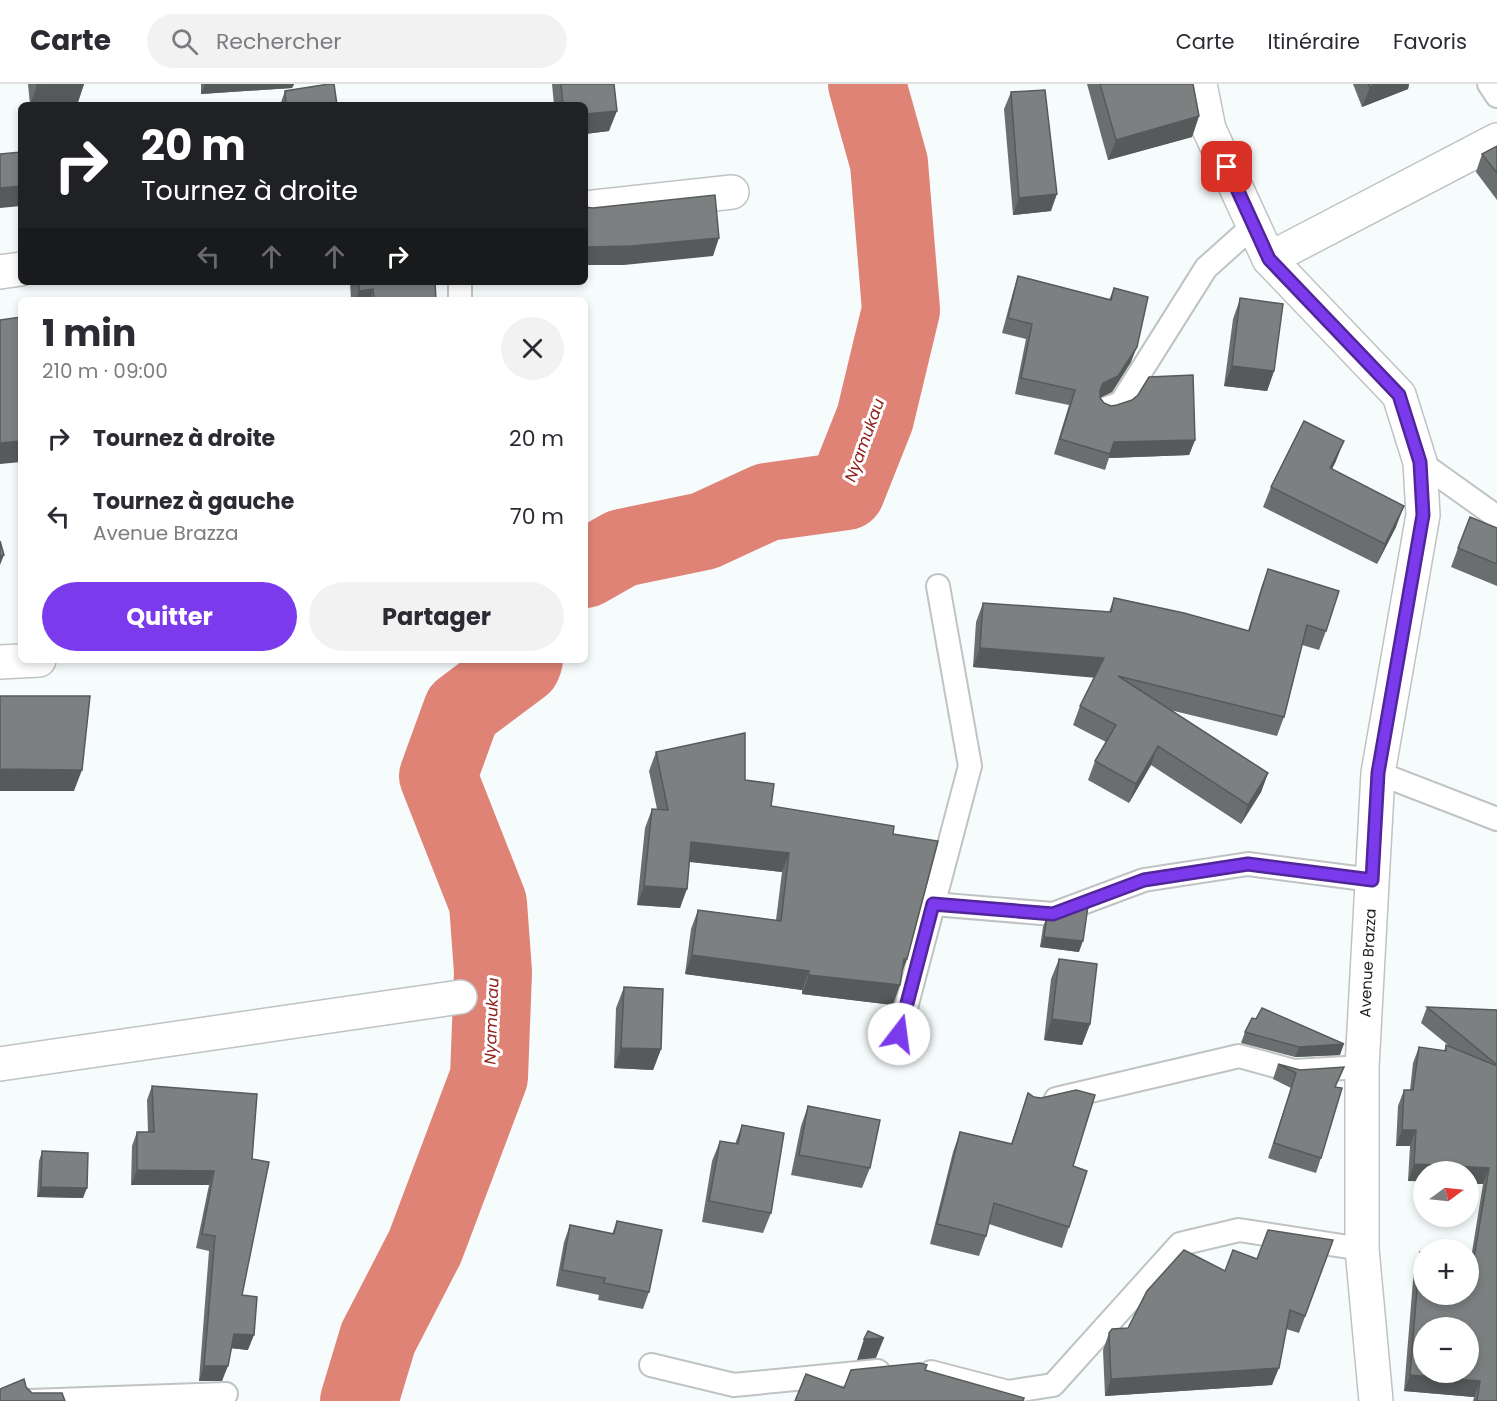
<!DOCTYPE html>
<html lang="fr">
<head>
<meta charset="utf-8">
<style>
  :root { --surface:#fff; --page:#f2f2f3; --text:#2b2b33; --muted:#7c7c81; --line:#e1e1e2; --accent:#7c3aed }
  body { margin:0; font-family:Poppins,sans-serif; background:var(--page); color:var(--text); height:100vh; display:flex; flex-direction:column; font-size:22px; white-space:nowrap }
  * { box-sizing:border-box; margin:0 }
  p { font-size:20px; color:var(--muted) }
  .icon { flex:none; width:33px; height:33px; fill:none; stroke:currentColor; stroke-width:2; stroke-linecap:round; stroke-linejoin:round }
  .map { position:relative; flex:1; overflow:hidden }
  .sheet { position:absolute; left:18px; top:213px; width:570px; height:366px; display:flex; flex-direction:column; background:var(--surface); border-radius:9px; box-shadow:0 3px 9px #0003 }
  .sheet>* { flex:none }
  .top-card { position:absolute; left:18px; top:18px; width:570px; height:183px; border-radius:9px; box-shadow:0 3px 9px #0003; background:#202124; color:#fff; overflow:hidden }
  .needle { width:39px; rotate:75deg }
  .fabs { position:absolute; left:1413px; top:1077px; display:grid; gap:12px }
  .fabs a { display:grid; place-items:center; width:66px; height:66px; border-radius:50%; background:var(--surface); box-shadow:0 3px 9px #0003; font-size:30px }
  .pin { position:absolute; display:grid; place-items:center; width:51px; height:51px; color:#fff; margin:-26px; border-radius:12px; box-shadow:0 3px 9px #0006 }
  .me { position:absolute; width:66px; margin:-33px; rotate:15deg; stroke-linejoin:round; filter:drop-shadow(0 0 4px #0008) }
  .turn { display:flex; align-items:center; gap:21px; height:126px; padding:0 24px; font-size:27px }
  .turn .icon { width:78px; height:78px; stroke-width:2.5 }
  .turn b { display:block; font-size:42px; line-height:51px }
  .lanes { display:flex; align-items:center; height:57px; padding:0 24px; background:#0003; justify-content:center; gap:30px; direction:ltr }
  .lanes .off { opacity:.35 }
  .round { display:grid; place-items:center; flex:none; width:63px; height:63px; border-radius:32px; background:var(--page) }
  .headline { display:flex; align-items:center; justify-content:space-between; height:102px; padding:0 24px }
  h1 { font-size:36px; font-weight:700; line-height:45px }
  .button { display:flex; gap:12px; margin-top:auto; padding:12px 24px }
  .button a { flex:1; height:69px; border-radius:36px; background:var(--accent); color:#fff; font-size:24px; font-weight:700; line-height:69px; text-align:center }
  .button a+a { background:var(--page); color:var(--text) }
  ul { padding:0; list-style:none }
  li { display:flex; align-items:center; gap:18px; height:78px; padding:0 24px }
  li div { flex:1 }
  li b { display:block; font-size:22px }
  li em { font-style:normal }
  header { display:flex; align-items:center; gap:36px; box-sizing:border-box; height:84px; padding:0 30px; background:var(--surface); border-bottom:2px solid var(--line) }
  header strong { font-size:28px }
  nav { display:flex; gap:33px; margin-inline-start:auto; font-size:21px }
  .search { width:420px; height:54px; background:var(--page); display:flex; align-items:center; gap:15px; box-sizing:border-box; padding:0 21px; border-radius:33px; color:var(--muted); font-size:22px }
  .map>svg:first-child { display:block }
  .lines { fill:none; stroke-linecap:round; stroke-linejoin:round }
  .river { stroke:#e08377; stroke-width:78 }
  .lane-casing { stroke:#bfc3c4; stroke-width:26 }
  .street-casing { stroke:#bfc3c4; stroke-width:36 }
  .lane { stroke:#fff; stroke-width:22 }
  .street { stroke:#fff; stroke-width:33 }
  .wall { fill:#6b6e6f }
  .shaded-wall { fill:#575a5a }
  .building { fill:#7c8081; stroke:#575a5a; stroke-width:1.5; fill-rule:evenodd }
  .route-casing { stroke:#51269a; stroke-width:15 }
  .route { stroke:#7c3aed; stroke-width:10 }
  .labels { text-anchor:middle; stroke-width:6; stroke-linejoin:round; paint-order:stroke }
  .street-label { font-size:15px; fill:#1f2122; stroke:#fff }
  .water-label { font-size:16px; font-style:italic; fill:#8f201b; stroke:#fff }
</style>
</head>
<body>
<header>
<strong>Carte</strong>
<div class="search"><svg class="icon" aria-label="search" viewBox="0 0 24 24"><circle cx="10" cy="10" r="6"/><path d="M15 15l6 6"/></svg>Rechercher</div>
<nav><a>Carte</a><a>Itinéraire</a><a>Favoris</a></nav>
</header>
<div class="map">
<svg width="1497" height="1317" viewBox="0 0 1497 1317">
  <rect width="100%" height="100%" fill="#f6fbfc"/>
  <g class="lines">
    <g class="river">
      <path d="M 585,485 L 622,464 L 704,447 L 767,418 L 846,407 L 875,334 L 901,226 L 889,79 L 867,0"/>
      <path d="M 359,1317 L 378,1254 L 425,1163 L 489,993 L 493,888 L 488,819 L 438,692 L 462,626 L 522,581 L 524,576"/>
    </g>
    <defs>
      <g id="lane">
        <path d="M 1489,0 L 1497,12"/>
        <path d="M 460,198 L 460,216"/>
        <path d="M 1107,324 L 1121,319 L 1206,184 L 1254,141"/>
        <path d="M 1420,378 L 1497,433"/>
        <path d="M 1378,689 L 1497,735"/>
        <path d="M 933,820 L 1053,830 L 1144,796 L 1248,780 L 1372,796"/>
        <path d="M 899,950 L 970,682 L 938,502"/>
        <path d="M 1056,1015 L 1239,972 L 1294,987 L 1362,983"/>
        <path d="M 651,1281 L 734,1301 L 878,1287"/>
        <path d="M 931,1288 L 1008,1308 L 1053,1301 L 1180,1160 L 1239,1146 L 1362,1165"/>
        <path d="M 30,1317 L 226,1310"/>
      </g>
      <g id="street">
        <path d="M 1200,0 L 1209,45 L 1269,175 L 1399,311 L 1420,378 L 1423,431 L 1378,689 L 1362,983 L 1362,1165 L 1376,1317"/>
        <path d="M 585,124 L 732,108"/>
        <path d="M 1269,175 L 1497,56"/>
        <path d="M 0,188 L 21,185"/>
        <path d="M 0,578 L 39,576"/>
        <path d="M 0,980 L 460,913"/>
      </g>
    </defs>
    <use href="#lane" class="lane-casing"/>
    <use href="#street" class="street-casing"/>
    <use href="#lane" class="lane"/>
    <use href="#street" class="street"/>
  </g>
  <g class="wall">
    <path d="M 28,0 L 84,0 L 78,18 L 30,21 Z"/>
    <path d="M 201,0 L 294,0 L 292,4 L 201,10 Z"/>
    <path d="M 552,0 L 614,0 L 609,47 L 585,50 L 585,21 L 554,21 Z"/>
    <path d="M 1087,0 L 1193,0 L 1199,32 L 1192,53 L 1108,76 Z"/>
    <path d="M 1353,0 L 1409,0 L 1408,5 L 1362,23 Z"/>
    <path d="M 285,7 L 337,21 L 280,21 Z"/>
    <path d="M 1011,8 L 1051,127 L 1013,131 L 1004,25 Z"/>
    <path d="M 1497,62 L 1497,116 L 1476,88 L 1482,70 Z"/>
    <path d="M 1018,192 L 1109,216 L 1114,204 L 1131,278 L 1112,308 L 1100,314 L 1104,319 L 1195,356 L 1189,371 L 1109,374 L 1105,386 L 1054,370 L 1069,321 L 1015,310 L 1026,255 L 1002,249 L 1013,208 Z"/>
    <path d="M 350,198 L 435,198 L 436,216 L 351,216 Z"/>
    <path d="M 1240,215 L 1274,287 L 1267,307 L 1224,302 L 1233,235 Z"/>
    <path d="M 1336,377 L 1332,385 L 1396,443 L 1377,480 L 1263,423 L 1271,403 Z"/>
    <path d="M 1497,444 L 1497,502 L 1451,483 L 1458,464 Z"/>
    <path d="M 1268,485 L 1326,547 L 1319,566 L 1302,561 L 1284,633 L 1277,652 L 1170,626 L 1268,689 L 1261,708 L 1241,740 L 1151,681 L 1129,719 L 1088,696 L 1095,677 L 1106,658 L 1073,641 L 1080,622 L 1094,593 L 973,583 L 976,538 L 983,519 L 1109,528 L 1114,514 L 1248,547 L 1261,504 Z"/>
    <path d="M 656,668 L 745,696 L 771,722 L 893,750 L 901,890 L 893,921 L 802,910 L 802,906 L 685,890 L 691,845 L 698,826 L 776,836 L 782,788 L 689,778 L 680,824 L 637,821 L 645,744 L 652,725 L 657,725 L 649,687 Z"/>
    <path d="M 1047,832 L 1079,868 L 1040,863 L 1043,843 Z"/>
    <path d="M 1059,875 L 1090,940 L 1082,961 L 1044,956 L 1051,895 Z"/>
    <path d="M 624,903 L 661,965 L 653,986 L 614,984 L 616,924 Z"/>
    <path d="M 1427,923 L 1497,926 L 1497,1317 L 1473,1317 L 1474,1313 L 1404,1307 L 1414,1184 L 1420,1168 L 1471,1174 L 1483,1100 L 1408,1097 L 1410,1062 L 1396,1062 L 1398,1022 L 1404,1006 L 1410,1006 L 1413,979 L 1419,963 L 1444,967 L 1446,961 L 1448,961 L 1421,939 Z"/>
    <path d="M 1245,948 L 1340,971 L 1295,973 L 1241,959 Z"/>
    <path d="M 1278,980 L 1336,1003 L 1321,1074 L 1316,1089 L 1268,1074 L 1291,1004 L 1273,995 Z"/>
    <path d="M 152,1002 L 257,1010 L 242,1211 L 248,1266 L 231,1264 L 222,1297 L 199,1297 L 209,1167 L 196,1164 L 209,1101 L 131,1101 L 132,1062 L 137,1048 L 148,1048 L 147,1016 Z"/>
    <path d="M 1028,1009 L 1073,1082 L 1069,1143 L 1062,1164 L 989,1140 L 986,1152 L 979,1172 L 930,1160 L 953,1068 L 960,1048 L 1011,1060 Z"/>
    <path d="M 808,1022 L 870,1084 L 862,1104 L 791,1091 L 801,1042 Z"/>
    <path d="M 742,1041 L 771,1129 L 763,1149 L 702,1138 L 712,1077 L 720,1057 L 735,1060 Z"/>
    <path d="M 42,1067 L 83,1114 L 37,1113 L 39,1077 Z"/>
    <path d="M 617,1137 L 649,1208 L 643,1225 L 598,1216 L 599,1211 L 556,1202 L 564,1158 L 570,1141 L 612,1150 Z"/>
    <path d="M 1333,1156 L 1299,1249 L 1286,1245 L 1272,1301 L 1105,1312 L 1103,1266 L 1109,1249 L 1128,1244 L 1225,1187 L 1257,1175 Z"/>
  </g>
  <g class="shaded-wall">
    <path d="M 64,0 L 84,0 L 78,18 L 30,21 L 37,2 Z"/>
    <path d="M 205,0 L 294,0 L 292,4 L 201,10 Z"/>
    <path d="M 1377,0 L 1409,0 L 1408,5 L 1362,23 L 1370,3 Z"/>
    <path d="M 617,27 L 609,47 L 585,50 L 585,30 Z"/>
    <path d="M 1199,32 L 1192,53 L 1108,76 L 1116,56 Z"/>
    <path d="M 21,102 L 21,122 L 0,124 L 0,104 Z"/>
    <path d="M 1057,110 L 1051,127 L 1013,131 L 1019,114 Z"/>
    <path d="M 719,154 L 713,172 L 624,181 L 585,181 L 585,163 Z"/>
    <path d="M 373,205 L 370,216 L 356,216 L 359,207 Z"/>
    <path d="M 1137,263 L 1131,278 L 1112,308 L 1097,315 L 1100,306 L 1103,299 Z"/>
    <path d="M 1232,282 L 1274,287 L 1267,307 L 1224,302 Z"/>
    <path d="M 1195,356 L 1189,371 L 1109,374 L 1114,358 Z"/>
    <path d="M 21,357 L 21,378 L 0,380 L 0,359 Z"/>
    <path d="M 1344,357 L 1336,377 L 1322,405 L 1330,384 Z"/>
    <path d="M 1404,422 L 1396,443 L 1377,480 L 1385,460 Z"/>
    <path d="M 4,471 L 0,481 L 0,472 Z"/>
    <path d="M 980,564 L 1104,574 L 1097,594 L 973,583 Z"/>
    <path d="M 1158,662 L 1151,681 L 1129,719 L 1136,700 Z"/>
    <path d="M 0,685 L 82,686 L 74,707 L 0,707 Z"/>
    <path d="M 1268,689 L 1261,708 L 1241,740 L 1248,721 Z"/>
    <path d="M 691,758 L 789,769 L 782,788 L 684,777 Z"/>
    <path d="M 644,802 L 687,805 L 680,824 L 637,821 Z"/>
    <path d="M 1044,853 L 1083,857 L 1079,868 L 1040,863 Z"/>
    <path d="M 692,871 L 809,887 L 802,906 L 685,890 Z"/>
    <path d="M 904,875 L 907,875 L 900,894 Z"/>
    <path d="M 809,891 L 900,901 L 893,921 L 802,910 Z"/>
    <path d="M 1052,935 L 1090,940 L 1082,961 L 1044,956 Z"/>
    <path d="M 1344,960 L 1340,971 L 1295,973 L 1299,963 Z"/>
    <path d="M 621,964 L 661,965 L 653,986 L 614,984 Z"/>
    <path d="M 1402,1046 L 1416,1046 L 1410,1062 L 1396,1062 Z"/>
    <path d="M 1414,1080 L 1489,1084 L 1483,1100 L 1468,1100 L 1468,1088 L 1424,1088 L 1424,1097 L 1408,1097 Z"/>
    <path d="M 137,1086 L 214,1087 L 209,1101 L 131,1101 Z"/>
    <path d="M 41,1103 L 87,1104 L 83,1114 L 37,1113 Z"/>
    <path d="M 234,1250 L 254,1251 L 248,1266 L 229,1264 Z"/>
    <path d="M 884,1254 L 876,1274 L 857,1276 L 864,1255 Z"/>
    <path d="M 204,1282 L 228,1282 L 222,1297 L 199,1297 Z"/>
    <path d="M 1279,1284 L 1272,1301 L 1105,1312 L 1111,1295 Z"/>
    <path d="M 1410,1291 L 1480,1297 L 1474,1313 L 1404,1307 Z"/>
  </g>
  <g class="building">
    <path d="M 37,0 L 64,0 L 37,2 Z"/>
    <path d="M 329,0 L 334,0 L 337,21 L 286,21 L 285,7 Z"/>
    <path d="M 561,0 L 614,0 L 617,27 L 585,30 L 585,21 L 563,21 Z"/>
    <path d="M 1100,0 L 1193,0 L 1199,32 L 1116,56 Z"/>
    <path d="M 1368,0 L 1377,0 L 1370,3 Z"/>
    <path d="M 1045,6 L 1057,110 L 1019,114 L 1011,8 Z"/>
    <path d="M 1497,62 L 1497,89 L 1482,70 Z"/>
    <path d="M 21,68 L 21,102 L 0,104 L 0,70 Z"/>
    <path d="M 715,111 L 719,154 L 631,162 L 585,163 L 585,123 L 593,124 Z"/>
    <path d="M 1018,192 L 1111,216 L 1114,204 L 1148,213 L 1137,263 L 1118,292 L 1103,299 L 1100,306 L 1100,314 L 1104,319 L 1111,322 L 1117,321 L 1132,316 L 1138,311 L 1149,293 L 1193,291 L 1195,356 L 1114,358 L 1110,370 L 1060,355 L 1075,306 L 1021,294 L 1032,240 L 1008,234 Z"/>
    <path d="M 359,198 L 435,198 L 436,216 L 374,216 L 373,205 L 359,207 Z"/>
    <path d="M 1240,214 L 1283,220 L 1274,287 L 1232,282 Z"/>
    <path d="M 21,233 L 21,357 L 0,359 L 0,236 Z"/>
    <path d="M 1304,337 L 1344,357 L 1330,384 L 1404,422 L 1385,460 L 1271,403 Z"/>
    <path d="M 1470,433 L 1497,444 L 1497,480 L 1458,464 Z"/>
    <path d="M 0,457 L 4,471 L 0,472 Z"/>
    <path d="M 1268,485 L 1339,507 L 1326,547 L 1307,541 L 1284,633 L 1118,592 L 1268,689 L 1248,721 L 1158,662 L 1136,700 L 1095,677 L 1116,641 L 1080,622 L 1104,574 L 980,564 L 983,519 L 1111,528 L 1114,514 L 1184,529 L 1249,547 Z"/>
    <path d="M 0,612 L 90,612 L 82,686 L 0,685 Z"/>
    <path d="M 745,649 L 745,696 L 774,700 L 771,722 L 894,742 L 893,750 L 938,757 L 907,875 L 904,875 L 900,901 L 809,891 L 809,887 L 692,871 L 698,826 L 781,837 L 789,769 L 691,758 L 687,805 L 644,802 L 652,725 L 668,726 L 656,668 Z"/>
    <path d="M 1088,822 L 1083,857 L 1044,853 L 1047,832 L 1061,832 Z"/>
    <path d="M 1059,875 L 1097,880 L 1090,940 L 1052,935 Z"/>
    <path d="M 624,903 L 663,905 L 661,965 L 621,964 Z"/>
    <path d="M 1427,923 L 1497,926 L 1497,981 Z"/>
    <path d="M 1262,924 L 1344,960 L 1299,963 L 1245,948 L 1252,934 L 1256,935 Z"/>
    <path d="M 1446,961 L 1497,982 L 1497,1317 L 1477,1317 L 1480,1297 L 1410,1291 L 1420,1168 L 1424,1168 L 1424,1210 L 1468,1210 L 1468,1173 L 1474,1174 L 1489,1084 L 1414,1080 L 1416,1046 L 1402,1046 L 1404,1006 L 1413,1006 L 1419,963 L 1446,967 ZM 1424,1244 L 1468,1244 L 1468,1288 L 1424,1288 Z"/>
    <path d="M 1278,980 L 1300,986 L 1344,983 L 1335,1003 L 1342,1004 L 1321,1074 L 1274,1059 L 1296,989 Z"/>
    <path d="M 152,1002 L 257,1010 L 252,1075 L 269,1078 L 242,1211 L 257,1213 L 254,1251 L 234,1250 L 228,1282 L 204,1282 L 215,1152 L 202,1150 L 214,1087 L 137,1086 L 137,1048 L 154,1048 Z"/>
    <path d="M 1076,1006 L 1095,1011 L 1073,1082 L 1087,1087 L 1069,1143 L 994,1119 L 986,1152 L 937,1140 L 960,1048 L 1012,1060 L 1028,1009 L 1034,1013 L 1041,1014 Z"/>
    <path d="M 808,1022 L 880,1036 L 870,1084 L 799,1071 Z"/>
    <path d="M 742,1041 L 784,1049 L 771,1129 L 709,1117 L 720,1057 L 738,1060 Z"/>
    <path d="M 42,1067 L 88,1069 L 87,1104 L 41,1103 Z"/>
    <path d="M 617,1137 L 662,1146 L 649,1208 L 604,1199 L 605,1194 L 562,1186 L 570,1141 L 614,1150 Z"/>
    <path d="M 1268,1146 L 1333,1156 L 1305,1232 L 1290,1226 L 1279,1284 L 1111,1295 L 1109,1249 L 1112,1245 L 1128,1244 L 1147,1207 L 1184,1166 L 1225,1187 L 1233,1166 L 1257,1175 Z"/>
    <path d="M 868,1247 L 884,1254 L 864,1255 Z"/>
    <path d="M 920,1279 L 927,1281 L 925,1286 L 1024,1314 L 1023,1317 L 795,1317 L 806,1290 L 844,1304 L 851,1286 Z"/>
    <path d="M 24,1295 L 26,1303 L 32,1309 L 62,1309 L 65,1317 L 0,1317 L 0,1305 Z"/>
  </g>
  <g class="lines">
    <defs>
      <path id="route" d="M 899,950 L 933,820 L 1053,830 L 1144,796 L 1248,780 L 1372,796 L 1378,689 L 1423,431 L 1420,378 L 1399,311 L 1269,175 L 1227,83"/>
    </defs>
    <use href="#route" class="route-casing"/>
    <use href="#route" class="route"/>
  </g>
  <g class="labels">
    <g class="street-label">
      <text transform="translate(1368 879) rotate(-87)" y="5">Avenue Brazza</text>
    </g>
    <g class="water-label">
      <text transform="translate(864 356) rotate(-70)" y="6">Nyamukau</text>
      <text transform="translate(491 937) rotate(-88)" y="6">Nyamukau</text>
    </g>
  </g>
</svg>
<div class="fabs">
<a><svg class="needle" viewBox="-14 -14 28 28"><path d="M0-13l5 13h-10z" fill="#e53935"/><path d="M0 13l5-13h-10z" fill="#7c7c81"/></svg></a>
<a>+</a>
<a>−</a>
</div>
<div class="pin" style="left:1227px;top:83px;background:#d93025"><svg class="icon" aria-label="arrive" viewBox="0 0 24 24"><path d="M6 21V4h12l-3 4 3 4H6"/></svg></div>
<svg class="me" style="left:899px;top:950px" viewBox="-20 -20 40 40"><circle r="19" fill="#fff"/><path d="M0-13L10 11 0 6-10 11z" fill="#7c3aed"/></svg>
<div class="top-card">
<div class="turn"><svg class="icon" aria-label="right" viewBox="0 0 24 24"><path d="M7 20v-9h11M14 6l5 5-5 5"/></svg><div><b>20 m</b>Tournez à droite</div></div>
<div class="lanes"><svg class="icon off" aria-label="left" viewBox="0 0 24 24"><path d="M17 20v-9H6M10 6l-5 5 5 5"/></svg><svg class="icon off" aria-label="ahead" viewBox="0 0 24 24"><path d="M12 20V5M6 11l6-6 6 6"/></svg><svg class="icon off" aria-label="ahead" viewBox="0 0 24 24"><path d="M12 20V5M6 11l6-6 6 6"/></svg><svg class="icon" aria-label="right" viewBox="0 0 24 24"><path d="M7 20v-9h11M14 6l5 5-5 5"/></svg></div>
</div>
<section class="sheet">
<div class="headline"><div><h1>1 min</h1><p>210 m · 09:00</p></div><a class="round"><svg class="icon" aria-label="close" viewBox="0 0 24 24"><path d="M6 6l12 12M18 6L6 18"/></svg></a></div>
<ul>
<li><svg class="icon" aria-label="right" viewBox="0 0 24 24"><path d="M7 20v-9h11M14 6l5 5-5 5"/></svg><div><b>Tournez à droite</b></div><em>20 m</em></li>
<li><svg class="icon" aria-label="left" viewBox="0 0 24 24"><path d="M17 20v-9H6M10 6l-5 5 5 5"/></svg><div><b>Tournez à gauche</b><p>Avenue Brazza</p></div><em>70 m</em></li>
</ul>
<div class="button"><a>Quitter</a><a>Partager</a></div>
</section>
</div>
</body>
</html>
